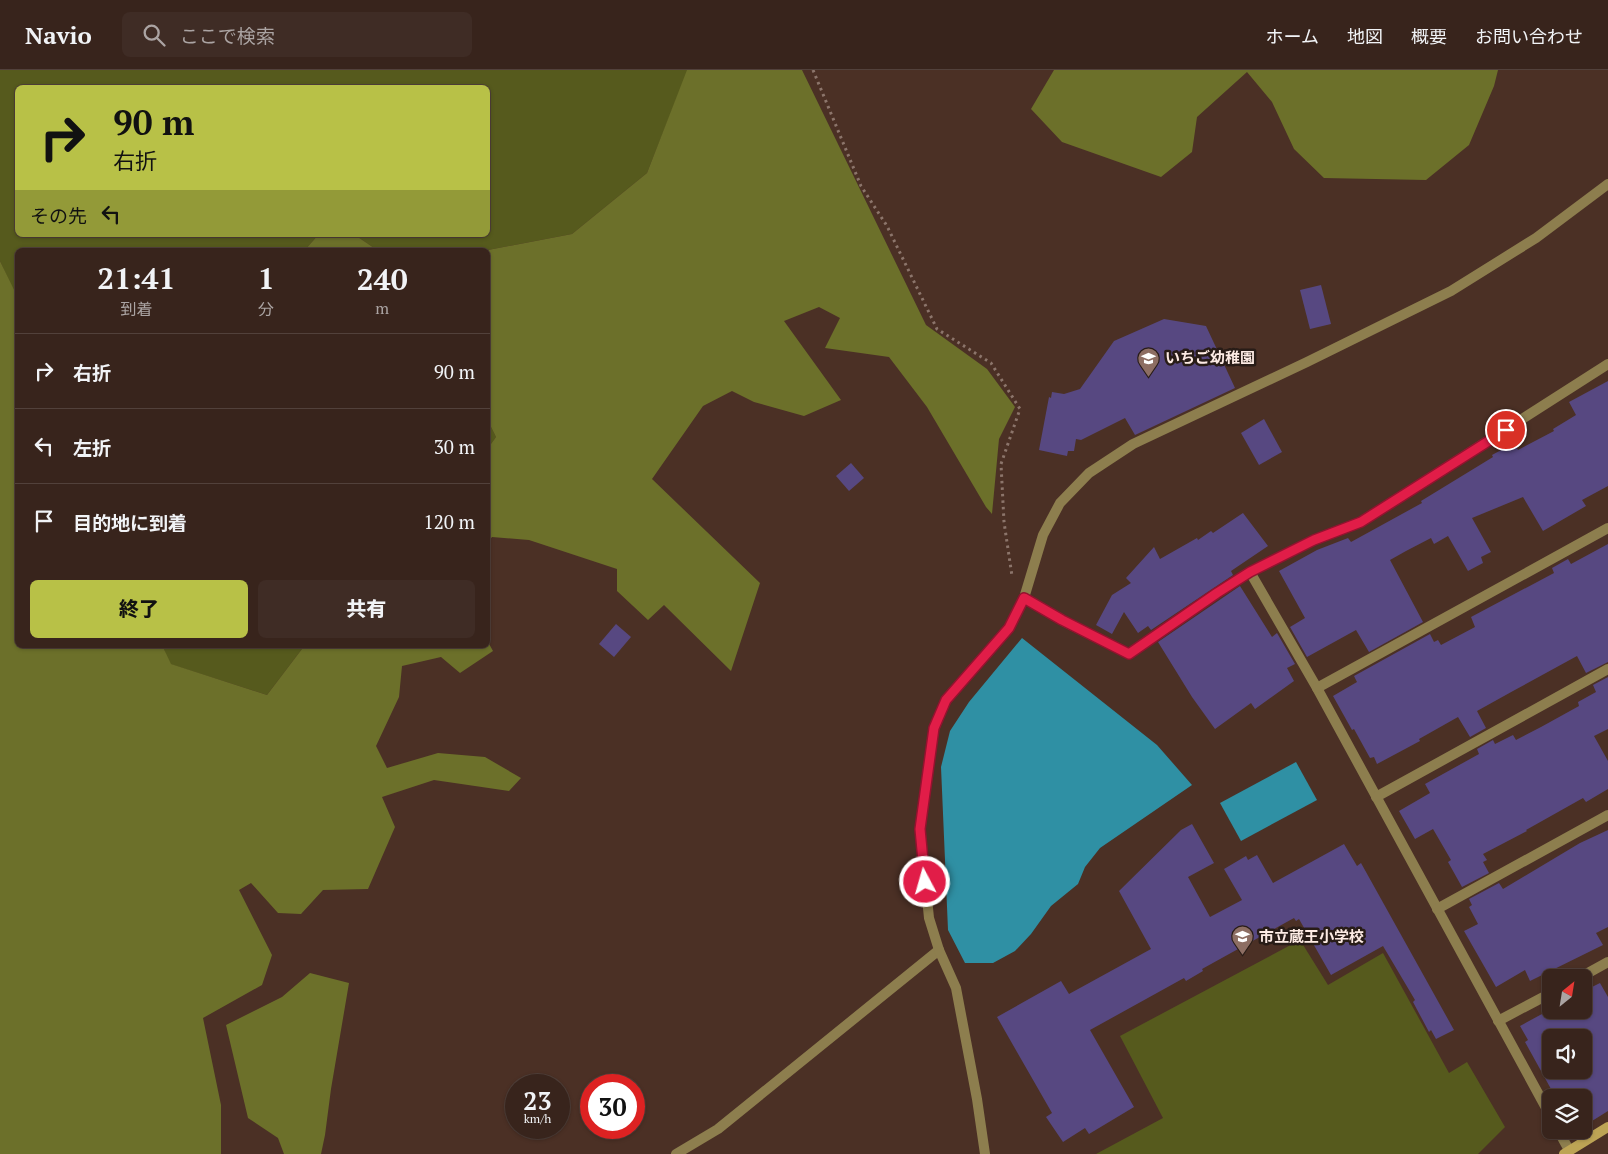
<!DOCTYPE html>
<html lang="ja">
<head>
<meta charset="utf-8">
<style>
  :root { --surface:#38241c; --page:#3f2c25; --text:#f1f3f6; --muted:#aba4a3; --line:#52413b; --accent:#b8c147 }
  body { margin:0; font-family:"PT Serif","Noto Sans JP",serif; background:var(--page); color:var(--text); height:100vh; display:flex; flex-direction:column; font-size:19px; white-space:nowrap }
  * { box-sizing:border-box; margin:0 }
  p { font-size:16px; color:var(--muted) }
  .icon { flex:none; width:28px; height:28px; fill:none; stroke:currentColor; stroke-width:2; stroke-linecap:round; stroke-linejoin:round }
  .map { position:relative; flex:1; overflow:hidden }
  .side { position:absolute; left:15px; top:178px; width:475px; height:400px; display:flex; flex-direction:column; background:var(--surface); border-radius:8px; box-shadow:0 1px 4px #0004,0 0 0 1px var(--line) }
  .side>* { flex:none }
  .guide { position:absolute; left:15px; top:15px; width:475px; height:152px; border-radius:8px; box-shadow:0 1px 4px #0004,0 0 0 1px var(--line); background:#b8c147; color:#111; overflow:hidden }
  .needle { width:32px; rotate:30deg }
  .fabs { position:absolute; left:1542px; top:899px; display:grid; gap:10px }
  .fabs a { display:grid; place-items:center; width:50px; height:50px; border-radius:8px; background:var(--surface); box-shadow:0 1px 4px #0004,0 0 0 1px var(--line); font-size:25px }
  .speed { position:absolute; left:505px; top:1004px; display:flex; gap:10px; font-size:25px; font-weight:700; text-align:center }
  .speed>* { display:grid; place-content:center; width:65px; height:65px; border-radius:50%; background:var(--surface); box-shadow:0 1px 4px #0004,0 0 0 1px var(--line); line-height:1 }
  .speed small { font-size:12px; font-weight:400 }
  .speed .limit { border:8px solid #d22; background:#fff; color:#111 }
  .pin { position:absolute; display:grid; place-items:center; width:42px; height:42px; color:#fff; margin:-21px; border:2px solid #fff; border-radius:50%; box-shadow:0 1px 5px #0007 }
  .me { position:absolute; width:55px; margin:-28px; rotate:354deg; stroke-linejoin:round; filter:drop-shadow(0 0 4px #0008) }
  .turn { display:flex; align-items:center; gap:18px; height:105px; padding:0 15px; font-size:22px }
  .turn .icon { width:65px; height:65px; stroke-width:2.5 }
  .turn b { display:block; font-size:35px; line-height:42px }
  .then { display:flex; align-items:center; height:48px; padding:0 15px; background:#0003; gap:10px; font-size:19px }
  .eta { display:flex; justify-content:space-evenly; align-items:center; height:85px; text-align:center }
  .eta b { font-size:30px; font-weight:800; line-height:35px }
  .primary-button { display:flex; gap:10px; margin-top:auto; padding:10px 15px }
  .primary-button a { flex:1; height:58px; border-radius:8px; background:var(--accent); color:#111; font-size:20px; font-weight:800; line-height:58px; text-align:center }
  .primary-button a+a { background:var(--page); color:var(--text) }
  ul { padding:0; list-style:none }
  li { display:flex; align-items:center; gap:15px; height:75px; padding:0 15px; border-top:1px solid var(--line) }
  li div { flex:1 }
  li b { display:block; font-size:19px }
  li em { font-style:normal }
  header { display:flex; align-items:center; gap:30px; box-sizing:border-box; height:70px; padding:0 25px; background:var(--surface); border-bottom:1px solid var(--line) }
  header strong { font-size:24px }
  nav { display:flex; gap:28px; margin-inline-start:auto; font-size:18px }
  .search { width:350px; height:45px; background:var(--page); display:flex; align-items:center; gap:12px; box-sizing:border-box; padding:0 18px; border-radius:8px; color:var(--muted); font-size:19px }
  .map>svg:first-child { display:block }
  .green { fill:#565a1d }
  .forest { fill:#6c702a }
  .water { fill:#2f90a4 }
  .building { fill:#574881; fill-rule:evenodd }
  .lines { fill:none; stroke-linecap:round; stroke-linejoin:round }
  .path { stroke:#8c756b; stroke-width:3; stroke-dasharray:2.5 4; stroke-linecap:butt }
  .street { stroke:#8d7e4e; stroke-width:10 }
  .secondary { stroke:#bda455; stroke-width:10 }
  .route-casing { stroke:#92132f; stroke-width:12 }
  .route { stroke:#e11d48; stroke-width:9 }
  .labels { text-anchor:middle; stroke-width:5; stroke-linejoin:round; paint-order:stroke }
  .poi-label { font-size:15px; font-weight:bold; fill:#fdebe4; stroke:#281c17; text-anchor:start }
</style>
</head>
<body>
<header>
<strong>Navio</strong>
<div class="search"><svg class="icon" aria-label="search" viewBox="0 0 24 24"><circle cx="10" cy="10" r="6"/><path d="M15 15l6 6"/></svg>ここで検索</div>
<nav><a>ホーム</a><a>地図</a><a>概要</a><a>お問い合わせ</a></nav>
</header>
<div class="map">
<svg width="1608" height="1084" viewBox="0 0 1608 1084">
  <rect width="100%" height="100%" fill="#4b3025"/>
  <g class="green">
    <path d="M 0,0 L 687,0 L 687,2 L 647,103 L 572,164 L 488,180 L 377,180 L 355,165 L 488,165 L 488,18 L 18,18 L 18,165 L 318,165 L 305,180 L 18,180 L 17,228 L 0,191 Z"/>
    <path d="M 488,351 L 496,367 L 488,378 Z"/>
    <path d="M 162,575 L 305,575 L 267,625 L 170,594 Z"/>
    <path d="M 1300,870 L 1328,915 L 1383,883 L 1449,1003 L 1467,992 L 1505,1057 L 1478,1084 L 1096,1084 L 1163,1048 L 1120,966 Z"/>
  </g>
  <g class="forest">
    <path d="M 687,0 L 802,0 L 926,255 L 987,299 L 1015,337 L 999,369 L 992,444 L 986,437 L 927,337 L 889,287 L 825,278 L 840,248 L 819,237 L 784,251 L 841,330 L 804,346 L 754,332 L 732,321 L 703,336 L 652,409 L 760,513 L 731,601 L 664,535 L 648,550 L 617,521 L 617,499 L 529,470 L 492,467 L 488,472 L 488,378 L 496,367 L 488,351 L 488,180 L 572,164 L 647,103 Z"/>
    <path d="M 1054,0 L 1498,0 L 1494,16 L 1469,75 L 1426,110 L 1324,108 L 1294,79 L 1272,32 L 1247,2 L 1197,47 L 1192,82 L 1161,107 L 1062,72 L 1031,39 Z"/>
    <path d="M 318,165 L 355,165 L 377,180 L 305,180 Z"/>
    <path d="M 0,191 L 18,228 L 18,575 L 162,575 L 171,594 L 267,625 L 305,575 L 488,575 L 488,572 L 493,581 L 460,603 L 441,587 L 402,596 L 399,627 L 376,676 L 387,698 L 438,683 L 485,687 L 521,708 L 509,721 L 434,710 L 382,727 L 395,757 L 368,819 L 323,820 L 301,844 L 278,843 L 251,813 L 239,820 L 272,885 L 262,915 L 203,948 L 221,1035 L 221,1084 L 0,1084 Z"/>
    <path d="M 310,903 L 349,913 L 331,1019 L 325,1065 L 321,1084 L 284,1084 L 278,1068 L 248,1048 L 226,955 L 282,927 Z"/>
  </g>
  <g class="water">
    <path d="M 1022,568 L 1157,675 L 1192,715 L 1100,778 L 1085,797 L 1078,814 L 1051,836 L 1031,864 L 1015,881 L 993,893 L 965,893 L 948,860 L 941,697 L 950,661 L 969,632 Z"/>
    <path d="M 1296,692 L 1317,730 L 1241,771 L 1220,733 Z"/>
  </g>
  <g class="building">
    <path d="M 1321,215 L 1331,254 L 1310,259 L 1300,220 Z"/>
    <path d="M 1164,249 L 1206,256 L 1235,318 L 1135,365 L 1125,348 L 1081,370 L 1076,369 L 1074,381 L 1068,381 L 1067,386 L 1039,380 L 1049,327 L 1051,328 L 1052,322 L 1064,324 L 1080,319 L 1114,271 Z"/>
    <path d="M 1608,311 L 1608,416 L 1582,430 L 1586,436 L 1543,461 L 1523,427 L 1472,448 L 1491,482 L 1481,487 L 1483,493 L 1468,501 L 1448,466 L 1434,474 L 1431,468 L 1406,481 L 1390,490 L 1423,552 L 1369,582 L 1356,560 L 1307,587 L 1290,557 L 1305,548 L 1279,501 L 1317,480 L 1348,468 L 1351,472 L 1422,433 L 1421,431 L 1493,387 L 1492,385 L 1514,373 L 1518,380 L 1554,361 L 1553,359 L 1576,345 L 1569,332 Z"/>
    <path d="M 1264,349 L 1282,382 L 1259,395 L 1241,363 Z"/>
    <path d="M 851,393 L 864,408 L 849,421 L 836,406 Z"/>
    <path d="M 1243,443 L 1268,476 L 1231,501 L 1233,505 L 1151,560 L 1148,556 L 1138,563 L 1124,542 L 1112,564 L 1096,555 L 1112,525 L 1131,513 L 1126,508 L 1154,477 L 1160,489 L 1197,468 L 1198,470 L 1211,461 L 1213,463 Z"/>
    <path d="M 1608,474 L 1608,592 L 1586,603 L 1577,586 L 1513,621 L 1477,641 L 1486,658 L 1470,667 L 1458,647 L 1419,669 L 1420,671 L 1377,694 L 1374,687 L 1370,688 L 1354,659 L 1352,660 L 1333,626 L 1357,612 L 1354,606 L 1430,564 L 1434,572 L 1438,570 L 1441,575 L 1475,557 L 1471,547 L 1554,503 L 1552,498 L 1568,489 L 1571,494 Z"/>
    <path d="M 1240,516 L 1272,567 L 1277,563 L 1295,594 L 1287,598 L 1294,611 L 1255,639 L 1251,633 L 1215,659 L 1192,627 L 1158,572 Z"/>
    <path d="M 616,554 L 631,567 L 614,587 L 599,574 Z"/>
    <path d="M 1608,607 L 1608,659 L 1594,666 L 1608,691 L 1608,719 L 1586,732 L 1583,728 L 1526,760 L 1527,761 L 1483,784 L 1487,790 L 1483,792 L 1489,803 L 1462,817 L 1448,792 L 1451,790 L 1433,759 L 1415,769 L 1399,741 L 1430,723 L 1425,714 L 1479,684 L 1477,679 L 1493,670 L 1495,674 L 1513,665 L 1516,670 L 1541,657 L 1579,636 L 1578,632 L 1596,622 L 1593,615 Z"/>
    <path d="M 1192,754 L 1214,793 L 1188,807 L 1210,847 L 1242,830 L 1224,799 L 1246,786 L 1248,790 L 1257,785 L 1273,813 L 1344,774 L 1357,796 L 1361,793 L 1454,960 L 1436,969 L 1431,960 L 1429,962 L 1413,932 L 1415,930 L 1383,876 L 1331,905 L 1299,849 L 1296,851 L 1294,848 L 1202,899 L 1203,901 L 1186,911 L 1184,908 L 1090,960 L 1134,1037 L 1089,1064 L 1085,1058 L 1063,1072 L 1046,1047 L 1052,1043 L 997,947 L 1061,911 L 1069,924 L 1151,879 L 1119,821 L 1181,760 Z"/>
    <path d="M 1608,760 L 1608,857 L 1596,863 L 1603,875 L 1530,911 L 1525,900 L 1496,917 L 1464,861 L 1478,854 L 1469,837 L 1472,835 L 1469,829 L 1499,813 L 1503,819 L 1580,773 Z"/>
    <path d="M 1600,913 L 1608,927 L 1608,1041 L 1584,1056 L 1584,1028 L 1556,1028 L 1525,972 L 1528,970 L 1520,956 L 1551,939 L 1584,940 L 1584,921 ZM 1551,968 L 1584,968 L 1584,1000 L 1551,1000 Z"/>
  </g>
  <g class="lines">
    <path class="path" d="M 813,0 L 861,116 L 887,156 L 937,259 L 991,293 L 1020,339 L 1001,394 L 1004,452 L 1012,506"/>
    <g class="street">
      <path d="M 1250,502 L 1317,618 L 1551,1047"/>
      <path d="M 1024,528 L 1063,551 L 1129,584 L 1217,523 L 1250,502 L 1314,470 L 1361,452 L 1608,294"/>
      <path d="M 1317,618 L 1608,458"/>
      <path d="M 1376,727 L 1608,599"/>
      <path d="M 1437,839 L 1608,745"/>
      <path d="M 1579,908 L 1608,892"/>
      <path d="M 1498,951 L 1551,923"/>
      <path d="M 1558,1060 L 1569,1080"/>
      <path d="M 676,1084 L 718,1059 L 939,880"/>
      <path d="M 985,1084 L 977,1029 L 956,918 L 939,880 L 929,848 L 920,759 L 934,659 L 946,630 L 1009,558 L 1024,528 L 1043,465 L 1060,433 L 1089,403 L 1133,374 L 1307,292 L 1451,221 L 1536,168 L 1608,114"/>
    </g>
    <path class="secondary" d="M 1564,1084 L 1608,1057"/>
  </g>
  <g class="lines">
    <defs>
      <path id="route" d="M 925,812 L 920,759 L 934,658 L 946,630 L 1009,558 L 1024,528 L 1062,550 L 1129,584 L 1217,523 L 1250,502 L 1314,470 L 1361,452 L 1506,360"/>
    </defs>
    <use href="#route" class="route-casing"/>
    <use href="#route" class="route"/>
  </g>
  <defs>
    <symbol id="school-pin" viewBox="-11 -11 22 30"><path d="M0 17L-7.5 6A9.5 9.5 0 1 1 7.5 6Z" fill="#8d6e63" stroke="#281c17"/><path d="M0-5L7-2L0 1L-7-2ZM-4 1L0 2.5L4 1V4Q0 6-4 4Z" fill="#fff"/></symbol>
  </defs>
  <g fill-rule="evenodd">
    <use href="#school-pin" x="1136" y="276" width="25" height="34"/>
    <use href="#school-pin" x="1230" y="854" width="25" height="34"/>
  </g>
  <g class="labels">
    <g class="poi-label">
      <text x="1165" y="293">いちご幼稚園</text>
      <text x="1259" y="872">市立蔵王小学校</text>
    </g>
  </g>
</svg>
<div class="fabs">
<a><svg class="needle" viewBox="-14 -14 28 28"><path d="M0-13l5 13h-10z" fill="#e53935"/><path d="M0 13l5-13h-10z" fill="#aba4a3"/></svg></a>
<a><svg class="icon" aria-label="sound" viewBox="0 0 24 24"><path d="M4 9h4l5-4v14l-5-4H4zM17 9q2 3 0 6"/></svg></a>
<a><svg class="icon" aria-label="layers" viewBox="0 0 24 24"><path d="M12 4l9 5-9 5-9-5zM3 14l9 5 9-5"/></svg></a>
</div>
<div class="speed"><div>23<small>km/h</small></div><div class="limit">30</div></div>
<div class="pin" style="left:1506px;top:360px;background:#d93025"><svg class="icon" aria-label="arrive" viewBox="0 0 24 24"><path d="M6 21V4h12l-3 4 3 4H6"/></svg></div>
<svg class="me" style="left:925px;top:812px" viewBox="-20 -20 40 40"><circle r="17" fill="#e11d48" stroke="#fff" stroke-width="3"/><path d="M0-11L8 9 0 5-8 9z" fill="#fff"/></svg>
<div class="guide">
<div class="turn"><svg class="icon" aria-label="right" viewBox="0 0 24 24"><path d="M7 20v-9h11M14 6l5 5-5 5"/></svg><div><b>90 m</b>右折</div></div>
<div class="then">その先<svg class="icon" aria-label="left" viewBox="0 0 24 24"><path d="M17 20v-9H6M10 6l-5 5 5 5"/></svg></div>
</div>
<section class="side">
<div class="eta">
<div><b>21:41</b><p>到着</p></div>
<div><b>1</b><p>分</p></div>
<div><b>240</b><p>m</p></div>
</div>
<ul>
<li><svg class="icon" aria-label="right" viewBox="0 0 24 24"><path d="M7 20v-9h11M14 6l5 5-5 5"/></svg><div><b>右折</b></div><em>90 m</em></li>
<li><svg class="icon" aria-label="left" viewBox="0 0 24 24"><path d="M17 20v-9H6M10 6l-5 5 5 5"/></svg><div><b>左折</b></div><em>30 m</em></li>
<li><svg class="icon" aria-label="arrive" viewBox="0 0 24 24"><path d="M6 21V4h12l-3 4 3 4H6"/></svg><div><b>目的地に到着</b></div><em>120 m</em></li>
</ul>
<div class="primary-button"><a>終了</a><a>共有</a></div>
</section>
</div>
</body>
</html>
